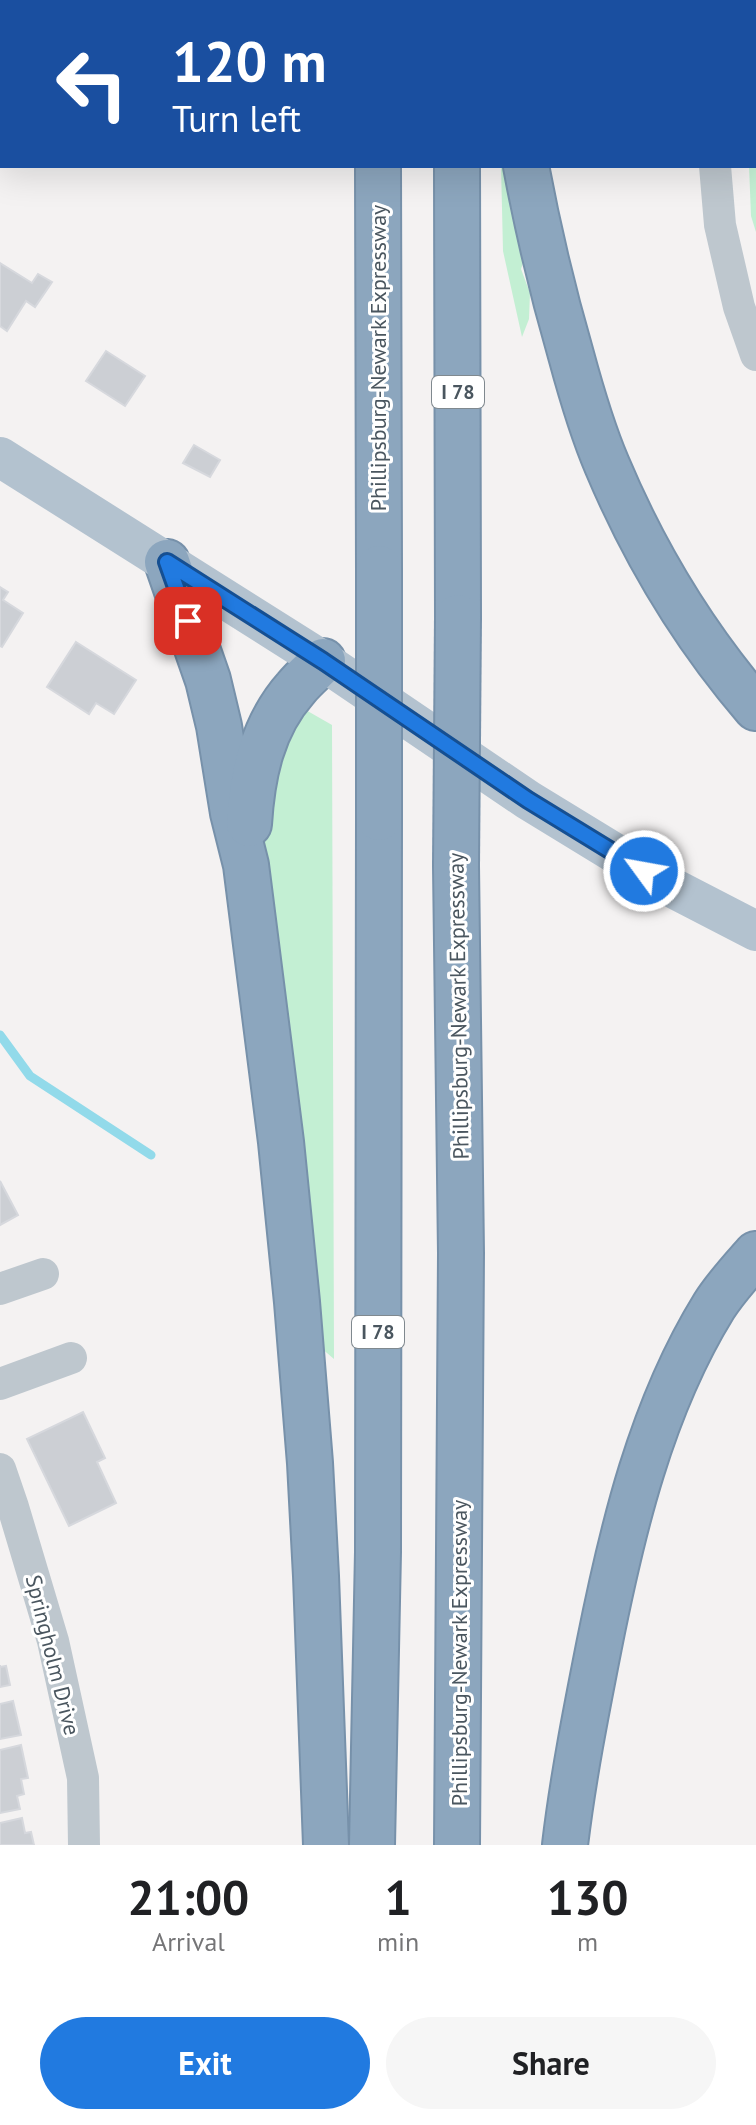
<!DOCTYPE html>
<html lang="en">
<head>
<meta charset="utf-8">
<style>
  :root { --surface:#fff; --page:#f6f6f6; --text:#202124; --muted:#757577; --accent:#217ae0 }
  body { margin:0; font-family:"PT Sans",sans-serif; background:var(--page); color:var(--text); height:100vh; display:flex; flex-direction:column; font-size:30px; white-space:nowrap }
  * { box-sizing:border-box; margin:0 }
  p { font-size:26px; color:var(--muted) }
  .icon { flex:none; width:44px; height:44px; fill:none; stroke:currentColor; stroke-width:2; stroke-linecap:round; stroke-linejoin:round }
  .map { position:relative; height:1845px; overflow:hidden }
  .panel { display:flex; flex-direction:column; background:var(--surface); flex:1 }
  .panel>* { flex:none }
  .top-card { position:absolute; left:0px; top:0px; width:756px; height:168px; box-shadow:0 8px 32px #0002; background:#1a4fa0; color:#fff; overflow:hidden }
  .pin { position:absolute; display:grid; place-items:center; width:68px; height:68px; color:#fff; margin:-34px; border-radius:16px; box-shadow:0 4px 12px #0006 }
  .me { position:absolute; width:88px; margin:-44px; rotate:302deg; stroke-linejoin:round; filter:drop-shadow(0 0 6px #0008) }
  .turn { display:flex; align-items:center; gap:28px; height:168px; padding:0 40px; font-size:36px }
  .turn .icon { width:104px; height:104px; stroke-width:2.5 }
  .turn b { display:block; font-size:56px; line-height:68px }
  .eta { display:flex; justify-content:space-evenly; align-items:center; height:136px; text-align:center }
  .eta b { font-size:48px; font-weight:700; line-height:56px }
  .primary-button { display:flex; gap:16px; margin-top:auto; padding:16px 40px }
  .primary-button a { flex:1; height:92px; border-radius:48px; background:var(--accent); color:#fff; font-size:32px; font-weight:700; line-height:92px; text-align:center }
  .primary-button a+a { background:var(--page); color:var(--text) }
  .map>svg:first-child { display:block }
  .green { fill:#c3efd3 }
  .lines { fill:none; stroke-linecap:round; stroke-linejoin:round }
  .stream { stroke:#92daea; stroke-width:9 }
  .building { fill:#cccfd4; stroke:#d6d8dd; stroke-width:2 }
  .highway-casing { stroke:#7791aa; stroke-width:48 }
  .minor { stroke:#bec7ce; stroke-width:32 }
  .major { stroke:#b3c2cf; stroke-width:40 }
  .highway { stroke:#8ca6be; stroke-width:44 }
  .highway-bridge-casing { stroke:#7791aa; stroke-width:48; stroke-linecap:butt }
  .highway-bridge { stroke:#8ca6be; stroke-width:44 }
  .route-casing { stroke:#154f92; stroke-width:20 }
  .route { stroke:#217ae0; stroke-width:14 }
  .labels { text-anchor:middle; stroke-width:6; stroke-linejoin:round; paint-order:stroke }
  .shield { fill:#fff; stroke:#80898f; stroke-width:2 }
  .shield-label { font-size:20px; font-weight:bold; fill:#4a565f }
  .street-label { font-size:22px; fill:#4a565f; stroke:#fff }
</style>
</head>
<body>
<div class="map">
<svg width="756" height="1845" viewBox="0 0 756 1845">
  <rect width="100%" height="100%" fill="#f4f2f2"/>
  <g class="green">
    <path d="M 742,0 L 756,0 L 756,232 L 751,216 L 749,166 L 754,166 L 754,2 L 742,2 Z"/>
    <path d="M 501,166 L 512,166 L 528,248 L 521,269 L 530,293 L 529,319 L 522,337 L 503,251 Z"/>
    <path d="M 304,709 L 332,725 L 334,1359 L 320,1347 L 287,1004 L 263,869 L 260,807 L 271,764 Z"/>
  </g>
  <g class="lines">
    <path class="stream" d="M 0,1035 L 30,1076 L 151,1155"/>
  </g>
  <g class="building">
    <path d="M 0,263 L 32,283 L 38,274 L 52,282 L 35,307 L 26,301 L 7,331 L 0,326 Z"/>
    <path d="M 106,351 L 145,376 L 125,406 L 86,381 Z"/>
    <path d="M 194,445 L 220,460 L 210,477 L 183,463 Z"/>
    <path d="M 0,587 L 8,592 L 3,600 L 23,613 L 2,647 L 0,646 Z"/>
    <path d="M 76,642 L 136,680 L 114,714 L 96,703 L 89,714 L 47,687 Z"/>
    <path d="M 0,1181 L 18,1215 L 0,1225 Z"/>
    <path d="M 83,1412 L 105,1458 L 97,1462 L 116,1503 L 69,1526 L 27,1439 Z"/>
    <path d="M 0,1665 L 0,1667 L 6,1666 L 10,1685 L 0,1687 Z"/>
    <path d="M 13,1701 L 21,1735 L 0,1739 L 0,1704 Z"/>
    <path d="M 21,1745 L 28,1778 L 21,1779 L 24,1794 L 17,1796 L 20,1809 L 0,1813 L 0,1750 Z"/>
    <path d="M 22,1818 L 25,1833 L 31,1832 L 34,1845 L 0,1845 L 0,1823 Z"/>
  </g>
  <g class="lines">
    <defs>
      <g id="highway">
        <path d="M 377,0 L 377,2"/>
        <path d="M 457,0 L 457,2"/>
        <path d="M 509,0 L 509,2"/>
        <path d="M 378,166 L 379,568"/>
        <path d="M 457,166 L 458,617"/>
        <path d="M 526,166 C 538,230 553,293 571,355 C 581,392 592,430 607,465 C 644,553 694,636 756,708"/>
        <path d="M 167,562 L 208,680 L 219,726 L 233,813 L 246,865 L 281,1142 L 297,1302 L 310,1463 L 316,1576 L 326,1845"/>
        <path d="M 249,824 C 252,775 262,726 296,688 C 304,678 314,670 323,661"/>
        <path d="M 456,866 L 461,1253 L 457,1845"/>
        <path d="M 372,1845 L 378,1552 L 379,818"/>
        <path d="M 565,1845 C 573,1778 586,1712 599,1646 C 622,1530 651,1408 714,1306 C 726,1287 742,1270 756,1254"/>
      </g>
    </defs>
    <use href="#highway" class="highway-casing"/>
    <g class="minor">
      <path d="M 708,0 L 708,2"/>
      <path d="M 15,2 L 15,0"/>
      <path d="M 0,109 L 2,94"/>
      <path d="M 715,166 L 720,225 L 739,307 L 756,355"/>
      <path d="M 0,1289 L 43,1274"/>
      <path d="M 0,1384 L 71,1358"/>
      <path d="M 0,1469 L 13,1507 L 53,1641 L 83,1778 L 84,1845"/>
    </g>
    <path class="major" d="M 0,457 L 323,661 L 528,800 L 667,885 L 756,931"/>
    <use href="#highway" class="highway"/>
    <defs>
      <g id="highway-bridge">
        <path d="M 379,568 L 379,818"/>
        <path d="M 456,866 L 458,617"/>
      </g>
    </defs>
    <use href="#highway-bridge" class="highway-bridge-casing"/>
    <use href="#highway-bridge" class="highway-bridge"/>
  </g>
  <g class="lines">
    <defs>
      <path id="route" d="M 188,621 L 167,562 L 323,661 L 528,800 L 644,871"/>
    </defs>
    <use href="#route" class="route-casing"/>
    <use href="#route" class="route"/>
  </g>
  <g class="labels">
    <g class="shield">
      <rect x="432" y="376" width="52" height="32" rx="6"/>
      <rect x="352" y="1316" width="52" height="32" rx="6"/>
    </g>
    <g class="shield-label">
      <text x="458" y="399">I 78</text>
      <text x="378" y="1339">I 78</text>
    </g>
    <g class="street-label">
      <text transform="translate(378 358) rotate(-90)" y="8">Phillipsburg-Newark Expressway</text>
      <text transform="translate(458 1006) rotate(-91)" y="8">Phillipsburg-Newark Expressway</text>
      <text transform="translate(459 1653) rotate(-90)" y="8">Phillipsburg-Newark Expressway</text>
      <text transform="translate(53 1655) rotate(76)" y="8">Springholm Drive</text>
    </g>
  </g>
</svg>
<div class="pin" style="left:188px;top:621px;background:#d93025"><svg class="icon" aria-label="arrive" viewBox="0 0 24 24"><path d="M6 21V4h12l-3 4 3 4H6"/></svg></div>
<svg class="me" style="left:644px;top:871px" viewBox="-20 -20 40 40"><circle r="17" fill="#217ae0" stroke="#fff" stroke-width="3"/><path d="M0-11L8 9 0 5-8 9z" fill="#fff"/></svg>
<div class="top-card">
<div class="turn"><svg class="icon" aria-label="left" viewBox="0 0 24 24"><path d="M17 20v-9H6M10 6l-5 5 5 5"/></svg><div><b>120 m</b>Turn left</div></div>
</div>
</div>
<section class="panel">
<div class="eta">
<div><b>21:00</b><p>Arrival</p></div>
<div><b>1</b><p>min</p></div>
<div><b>130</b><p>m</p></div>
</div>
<div class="primary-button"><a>Exit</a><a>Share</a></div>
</section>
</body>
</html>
